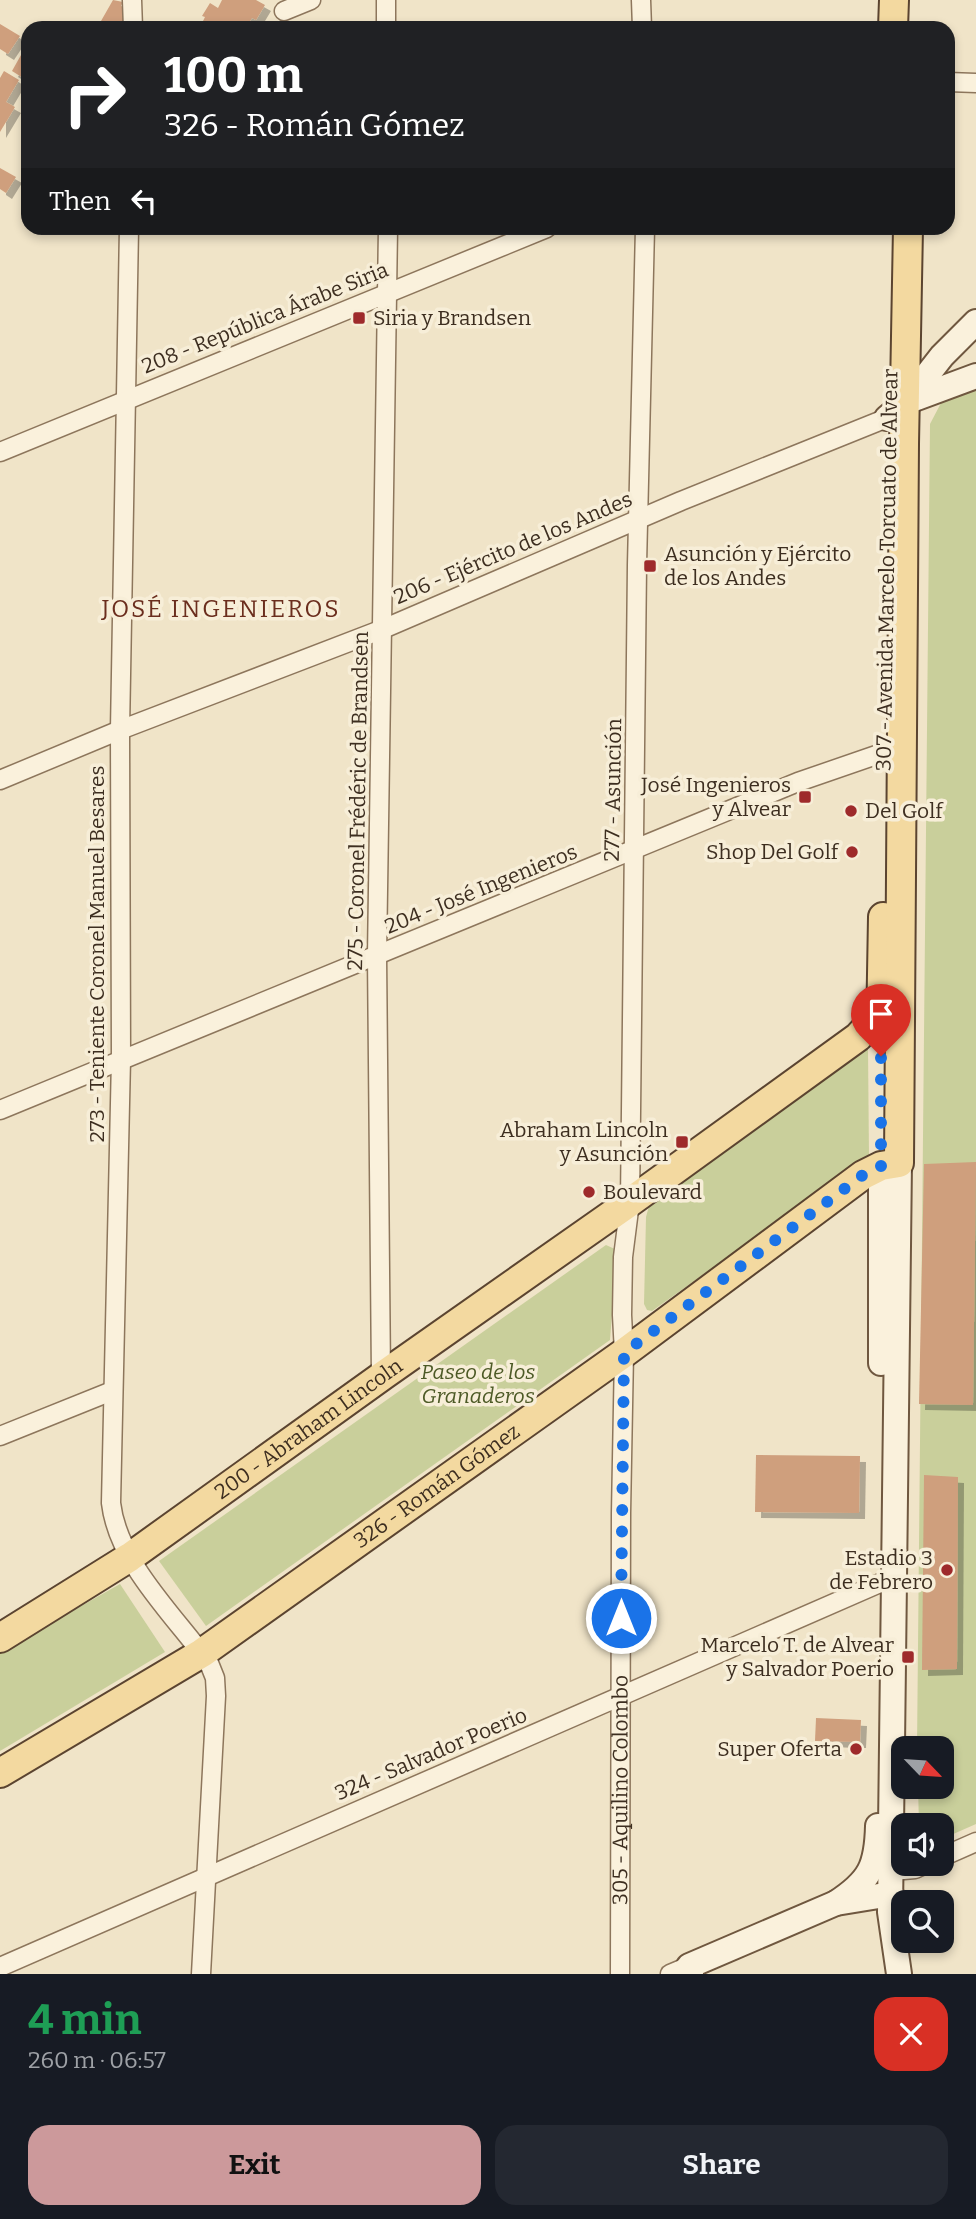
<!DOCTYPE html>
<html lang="en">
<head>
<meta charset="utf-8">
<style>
  :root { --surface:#171b24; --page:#242831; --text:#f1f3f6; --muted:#9ea1a6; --accent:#cc999b }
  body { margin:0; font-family:Bitter,serif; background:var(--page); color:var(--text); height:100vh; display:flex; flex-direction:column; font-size:26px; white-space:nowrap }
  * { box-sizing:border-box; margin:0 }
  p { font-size:23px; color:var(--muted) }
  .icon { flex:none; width:38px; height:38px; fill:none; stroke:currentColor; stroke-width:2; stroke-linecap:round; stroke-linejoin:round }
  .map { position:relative; height:1974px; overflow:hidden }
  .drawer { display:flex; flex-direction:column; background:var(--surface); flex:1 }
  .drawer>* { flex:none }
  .banner { position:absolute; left:21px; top:21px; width:934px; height:214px; border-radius:21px; box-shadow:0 4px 10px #0003; background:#202124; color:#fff; overflow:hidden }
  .needle { width:46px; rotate:115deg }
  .buttons { position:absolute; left:891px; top:1736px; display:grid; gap:14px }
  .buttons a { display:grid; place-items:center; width:63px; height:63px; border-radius:14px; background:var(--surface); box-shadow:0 4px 10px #0003; font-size:35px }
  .pin { position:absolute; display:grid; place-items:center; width:60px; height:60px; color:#fff; margin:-72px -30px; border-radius:50% 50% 50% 0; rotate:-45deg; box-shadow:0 0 7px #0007 }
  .pin .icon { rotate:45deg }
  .me { position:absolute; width:77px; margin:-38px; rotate:0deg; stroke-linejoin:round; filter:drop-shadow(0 0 5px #0008) }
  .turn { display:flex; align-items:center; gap:24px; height:147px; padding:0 28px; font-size:32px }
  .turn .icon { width:91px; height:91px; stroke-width:2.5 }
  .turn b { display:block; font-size:49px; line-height:60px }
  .then { display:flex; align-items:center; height:66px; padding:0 28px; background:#0003; gap:14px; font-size:26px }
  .round { display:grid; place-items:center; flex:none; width:74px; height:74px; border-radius:21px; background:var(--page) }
  .head { display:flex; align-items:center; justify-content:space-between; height:119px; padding:0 28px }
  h1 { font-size:42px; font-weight:700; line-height:52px; color:#1e9e55 }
  .button { display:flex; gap:14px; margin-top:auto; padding:14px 28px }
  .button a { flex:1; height:80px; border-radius:21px; background:var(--accent); color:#111; font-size:28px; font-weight:700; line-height:80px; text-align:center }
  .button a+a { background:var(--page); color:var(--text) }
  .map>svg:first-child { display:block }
  .green { fill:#c9cf9b }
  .building { fill:#cf9f7d; filter:url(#shadow) }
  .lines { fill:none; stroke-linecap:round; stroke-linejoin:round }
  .street-casing { stroke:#8d765c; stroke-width:21 }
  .secondary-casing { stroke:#6f573f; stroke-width:28 }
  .primary-casing { stroke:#5b4430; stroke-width:32 }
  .street { stroke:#faf1dc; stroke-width:18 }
  .secondary { stroke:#faf1dc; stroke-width:24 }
  .primary { stroke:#f3d9a0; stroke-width:28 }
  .route { stroke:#1a73e8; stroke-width:12; stroke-dasharray:0 21.6 }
  .poi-dot { fill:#9e2a2b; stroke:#f7eed8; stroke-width:2.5 }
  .labels { text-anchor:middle; stroke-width:7; stroke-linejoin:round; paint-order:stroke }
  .street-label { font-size:21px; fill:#3d2e20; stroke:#f7eed8 }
  .poi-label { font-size:21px; fill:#3d2e20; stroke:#f7eed8; text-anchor:end }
  .park-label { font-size:21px; font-style:italic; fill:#4d5a26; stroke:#f7eed8 }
  .quarter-label { font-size:24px; letter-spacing:2px; fill:#6b2e1e; stroke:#f7eed8 }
</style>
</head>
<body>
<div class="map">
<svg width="976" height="1974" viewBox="0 0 976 1974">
  <defs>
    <filter id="shadow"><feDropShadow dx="6" dy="6" stdDeviation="0" flood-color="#0004"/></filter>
  </defs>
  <rect width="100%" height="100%" fill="#f0e4c8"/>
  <g class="green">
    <path d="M 976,389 L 976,1824 L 942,1839 L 942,1825 L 919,1825 L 918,1787 L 942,1787 L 942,1748 L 917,1748 L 930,424 L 941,403 Z"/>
    <path d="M 868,1048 L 869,1157 L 652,1311 L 647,1310 L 644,1304 L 646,1217 L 649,1206 Z"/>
    <path d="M 606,1245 L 617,1250 L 610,1340 L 206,1626 L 159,1561 Z"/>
    <path d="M 120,1584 L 165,1652 L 0,1751 L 0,1652 Z"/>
  </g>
  <g class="building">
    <path d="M 113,0 L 123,2 L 121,6 L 130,10 L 120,28 L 109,28 L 101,21 Z"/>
    <path d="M 222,0 L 256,0 L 265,5 L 256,20 L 252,18 L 247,25 L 251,28 L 222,28 L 218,25 L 216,28 L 210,28 L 202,23 L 205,17 L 202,16 L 210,3 L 218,8 Z"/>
    <path d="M 0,24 L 20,36 L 8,54 L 0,49 Z"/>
    <path d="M 21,55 L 28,59 L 28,81 L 12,71 Z"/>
    <path d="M 4,71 L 19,80 L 6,102 L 15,107 L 0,132 L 0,78 Z"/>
    <path d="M 0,168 L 16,177 L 6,193 L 0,189 Z"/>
    <path d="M 976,1162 L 973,1405 L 919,1404 L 924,1164 Z"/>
    <path d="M 756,1455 L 860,1456 L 859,1513 L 755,1512 Z"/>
    <path d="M 924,1475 L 958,1477 L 957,1669 L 922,1670 Z"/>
    <path d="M 816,1718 L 861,1720 L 860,1742 L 815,1741 Z"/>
  </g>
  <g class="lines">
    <defs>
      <g id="street">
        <path d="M 132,0 L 133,28"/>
        <path d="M 386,0 L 386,28"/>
        <path d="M 641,0 L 642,28"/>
        <path d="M 284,11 L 311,0"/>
        <path d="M 948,82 L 976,83"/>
        <path d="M 129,228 L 120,730 L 121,1059 L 111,1503 C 118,1563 174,1615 209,1663 L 215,1678 L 216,1696 L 201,1974"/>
        <path d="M 0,452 L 547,228"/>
        <path d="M 0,780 L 120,730 L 383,629 L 681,501 L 887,418"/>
        <path d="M 0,1110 L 798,782 L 885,752 L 903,753"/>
        <path d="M 381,1376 L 377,956 L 388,228"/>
        <path d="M 0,1436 L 112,1391"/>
        <path d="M 942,1857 L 976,1842"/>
        <path d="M 892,1871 L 915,1869 L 926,1864"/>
        <path d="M 0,1967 L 880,1583"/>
        <path id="s1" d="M 620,1974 L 621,1513 L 624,1353 L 622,1315 L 623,1257 L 630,1202 L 637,565 L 645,228"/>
        <path d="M 670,1974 L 689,1966"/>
      </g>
      <g id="secondary">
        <path d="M 906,402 L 942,356 L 976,322"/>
        <path d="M 887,418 L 906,402 L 976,376"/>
        <path d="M 899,1163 L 890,1912 L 899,1974"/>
        <path d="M 881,1363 L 881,1166"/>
        <path d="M 836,1903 C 870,1881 877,1866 878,1826"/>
        <path d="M 691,1974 L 689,1966 L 836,1903 L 891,1894"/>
      </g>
      <g id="primary">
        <path d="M 893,28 L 894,0"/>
        <path d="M 881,1031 L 883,917"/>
        <path id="s2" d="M 0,1638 L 130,1557 L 385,1374 L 630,1202 L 858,1037 L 881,1012"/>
        <path id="s3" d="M 0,1773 L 202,1653 L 624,1353 L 863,1175 L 881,1166 L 899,1163 L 904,444 L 908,228"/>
      </g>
    </defs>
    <use href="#street" class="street-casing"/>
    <use href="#secondary" class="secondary-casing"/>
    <use href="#primary" class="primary-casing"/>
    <use href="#street" class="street"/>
    <use href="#secondary" class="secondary"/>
    <use href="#primary" class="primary"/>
  </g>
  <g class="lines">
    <path class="route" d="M 621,1618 L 624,1353 L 863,1175 L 881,1166 L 881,1056"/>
  </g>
  <g class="poi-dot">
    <rect x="352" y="311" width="14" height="14" rx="3.5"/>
    <rect x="643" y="559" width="14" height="14" rx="3.5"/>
    <rect x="798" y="790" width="14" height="14" rx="3.5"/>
    <circle cx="851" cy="811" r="7"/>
    <circle cx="852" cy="852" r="7"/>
    <rect x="675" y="1135" width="14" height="14" rx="3.5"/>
    <circle cx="589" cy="1192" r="7"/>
    <circle cx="947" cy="1570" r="7"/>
    <rect x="901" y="1650" width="14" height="14" rx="3.5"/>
    <circle cx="856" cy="1749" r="7"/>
  </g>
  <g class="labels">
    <g class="street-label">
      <text transform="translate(265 318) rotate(-22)" y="7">208 - República Árabe Siria</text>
      <text transform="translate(513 548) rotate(-23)" y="7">206 - Ejército de los Andes</text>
      <text transform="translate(887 570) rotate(-89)" y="7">307 - Avenida Marcelo Torcuato de Alvear</text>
      <text transform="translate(613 790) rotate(-89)" y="7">277 - Asunción</text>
      <text transform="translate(358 801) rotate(-89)" y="7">275 - Coronel Frédéric de Brandsen</text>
      <text transform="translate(481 889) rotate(-22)" y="7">204 - José Ingenieros</text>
      <text transform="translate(97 954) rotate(-90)" y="7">273 - Teniente Coronel Manuel Besares</text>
      <text dy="7" stroke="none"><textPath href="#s2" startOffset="373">200 - Abraham Lincoln</textPath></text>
      <text dy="7" stroke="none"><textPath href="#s3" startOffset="523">326 - Román Gómez</textPath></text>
      <text transform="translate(431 1754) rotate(-23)" y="7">324 - Salvador Poerio</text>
      <text dy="7" stroke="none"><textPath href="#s1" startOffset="184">305 - Aquilino Colombo</textPath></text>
    </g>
    <g class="poi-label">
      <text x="373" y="325" text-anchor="start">Siria y Brandsen</text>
      <text x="664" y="561" text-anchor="start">Asunción y Ejército<tspan x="664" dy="24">de los Andes</tspan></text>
      <text x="791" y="792">José Ingenieros<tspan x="791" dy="24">y Alvear</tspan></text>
      <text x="865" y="818" text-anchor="start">Del Golf</text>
      <text x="838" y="859">Shop Del Golf</text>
      <text x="668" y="1137">Abraham Lincoln<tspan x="668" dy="24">y Asunción</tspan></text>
      <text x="603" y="1199" text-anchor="start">Boulevard</text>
      <text x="933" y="1565">Estadio 3<tspan x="933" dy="24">de Febrero</tspan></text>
      <text x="894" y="1652">Marcelo T. de Alvear<tspan x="894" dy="24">y Salvador Poerio</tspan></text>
      <text x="842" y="1756">Super Oferta</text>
    </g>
    <g class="park-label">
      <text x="478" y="1379">Paseo de los<tspan x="478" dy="24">Granaderos</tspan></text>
    </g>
    <g class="quarter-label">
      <text x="221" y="617">JOSÉ INGENIEROS</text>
    </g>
  </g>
</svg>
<div class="buttons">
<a><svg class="needle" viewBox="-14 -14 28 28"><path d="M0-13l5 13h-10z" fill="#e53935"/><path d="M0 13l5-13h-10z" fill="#9ea1a6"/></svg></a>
<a><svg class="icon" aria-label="sound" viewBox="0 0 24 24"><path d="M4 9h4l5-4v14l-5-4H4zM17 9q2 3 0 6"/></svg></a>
<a><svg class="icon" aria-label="search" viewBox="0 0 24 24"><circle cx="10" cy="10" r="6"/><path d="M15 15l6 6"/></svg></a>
</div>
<div class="pin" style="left:881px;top:1056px;background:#d93025"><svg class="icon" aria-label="arrive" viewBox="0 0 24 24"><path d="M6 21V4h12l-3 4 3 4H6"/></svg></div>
<svg class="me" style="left:621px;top:1618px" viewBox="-20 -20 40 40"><circle r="17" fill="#1a73e8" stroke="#fff" stroke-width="3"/><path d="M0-11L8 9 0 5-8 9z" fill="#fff"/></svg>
<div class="banner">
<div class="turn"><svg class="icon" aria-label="right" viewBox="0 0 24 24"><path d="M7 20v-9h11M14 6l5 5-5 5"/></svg><div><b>100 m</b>326 - Román Gómez</div></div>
<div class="then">Then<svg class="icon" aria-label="left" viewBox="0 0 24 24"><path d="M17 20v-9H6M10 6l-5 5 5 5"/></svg></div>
</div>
</div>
<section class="drawer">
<div class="head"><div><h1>4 min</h1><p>260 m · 06:57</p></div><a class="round" style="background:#d93025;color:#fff"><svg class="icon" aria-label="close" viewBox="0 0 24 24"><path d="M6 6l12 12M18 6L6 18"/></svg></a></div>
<div class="button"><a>Exit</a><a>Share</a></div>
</section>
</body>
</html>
